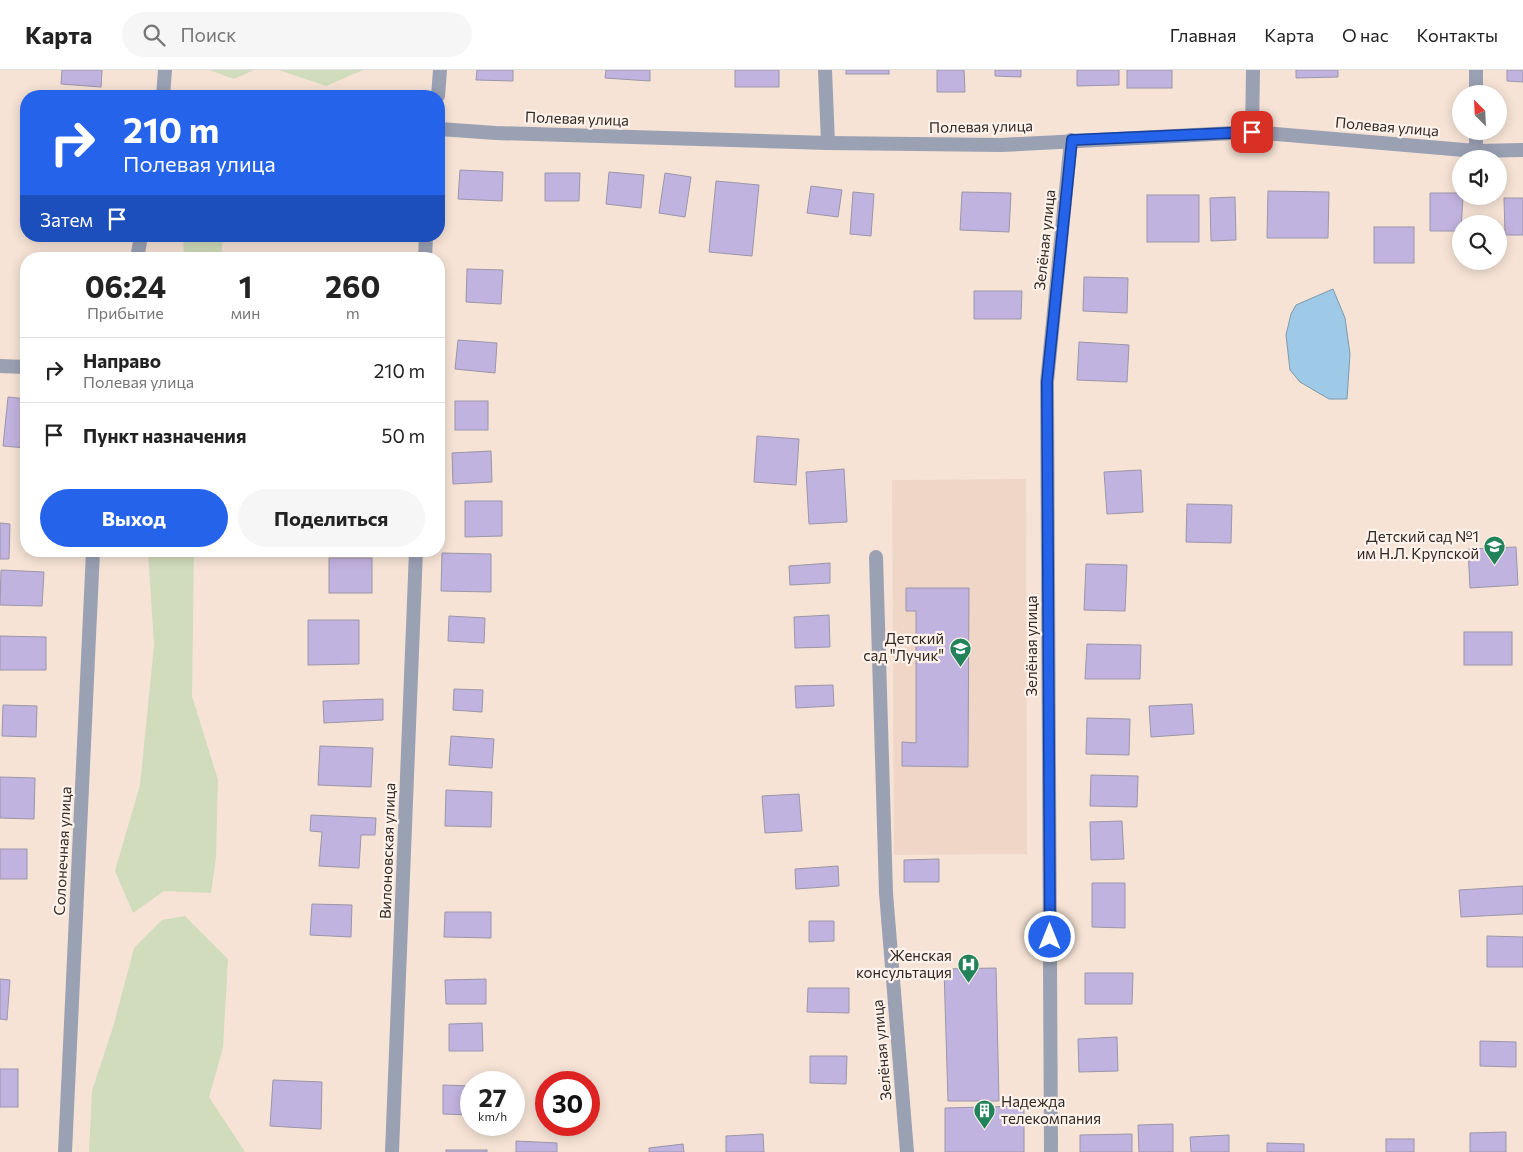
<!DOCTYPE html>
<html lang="ru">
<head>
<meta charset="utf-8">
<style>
  :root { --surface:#fff; --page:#f6f6f6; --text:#222; --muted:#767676; --line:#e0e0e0; --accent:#2563eb }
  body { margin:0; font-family:Commissioner,sans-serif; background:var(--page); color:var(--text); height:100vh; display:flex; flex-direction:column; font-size:19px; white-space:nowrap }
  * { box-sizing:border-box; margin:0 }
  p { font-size:16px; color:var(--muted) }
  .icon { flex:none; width:28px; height:28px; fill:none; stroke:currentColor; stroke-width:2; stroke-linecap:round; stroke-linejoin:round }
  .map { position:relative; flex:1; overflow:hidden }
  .details { position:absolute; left:20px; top:182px; width:425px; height:305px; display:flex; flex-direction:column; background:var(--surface); border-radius:20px; box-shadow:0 2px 12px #0003 }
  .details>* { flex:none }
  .banner { position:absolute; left:20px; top:20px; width:425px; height:152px; border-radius:20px; box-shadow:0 2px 12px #0003; background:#2563eb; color:#fff; overflow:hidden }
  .needle { width:32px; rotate:336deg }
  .fabs { position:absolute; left:1452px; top:15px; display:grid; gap:10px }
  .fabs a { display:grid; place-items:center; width:55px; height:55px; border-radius:50%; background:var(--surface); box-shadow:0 2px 12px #0003; font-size:25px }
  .speed { position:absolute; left:460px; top:1001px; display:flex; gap:10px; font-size:25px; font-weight:700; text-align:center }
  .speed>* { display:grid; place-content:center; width:65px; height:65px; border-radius:50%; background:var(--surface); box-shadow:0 2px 12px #0003; line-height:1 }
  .speed small { font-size:12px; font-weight:400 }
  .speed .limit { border:8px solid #d22; background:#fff; color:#111 }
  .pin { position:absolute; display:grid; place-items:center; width:42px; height:42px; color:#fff; margin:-21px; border-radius:10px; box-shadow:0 2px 8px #0006 }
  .me { position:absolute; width:55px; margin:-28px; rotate:0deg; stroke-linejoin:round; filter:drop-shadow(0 0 4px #0008) }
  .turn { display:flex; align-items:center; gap:18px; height:105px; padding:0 20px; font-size:22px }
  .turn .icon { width:65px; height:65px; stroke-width:2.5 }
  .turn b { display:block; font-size:35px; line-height:42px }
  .then { display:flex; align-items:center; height:48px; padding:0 20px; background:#0003; gap:10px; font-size:19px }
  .eta { display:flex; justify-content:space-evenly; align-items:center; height:85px; text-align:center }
  .eta b { font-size:30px; font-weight:700; line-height:35px }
  .action { display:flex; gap:10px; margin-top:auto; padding:10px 20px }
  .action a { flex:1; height:58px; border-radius:30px; background:var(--accent); color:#fff; font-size:20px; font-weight:700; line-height:58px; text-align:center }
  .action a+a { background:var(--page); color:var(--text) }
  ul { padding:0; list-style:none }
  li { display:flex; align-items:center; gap:15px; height:65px; padding:0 20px; border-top:1px solid var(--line) }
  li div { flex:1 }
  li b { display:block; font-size:19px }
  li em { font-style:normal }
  header { display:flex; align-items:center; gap:30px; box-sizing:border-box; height:70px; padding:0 25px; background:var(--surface); border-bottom:1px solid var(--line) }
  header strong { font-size:24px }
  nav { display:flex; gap:28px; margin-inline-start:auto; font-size:18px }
  .search { width:350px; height:45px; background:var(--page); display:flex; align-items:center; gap:12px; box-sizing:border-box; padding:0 18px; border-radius:28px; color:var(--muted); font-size:19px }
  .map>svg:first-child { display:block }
  .built { fill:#f0d6c6 }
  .green { fill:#d0dcbb }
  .water { fill:#9ec9e7; stroke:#7d99ac }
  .building { fill:#c1b3df; stroke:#9b96a8 }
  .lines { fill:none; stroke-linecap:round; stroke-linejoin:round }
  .minor { stroke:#9aa1b3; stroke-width:14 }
  .route-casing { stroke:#184099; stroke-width:12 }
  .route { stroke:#2563eb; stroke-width:9 }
  .labels { text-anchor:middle; stroke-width:4.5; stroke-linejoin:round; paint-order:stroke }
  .street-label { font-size:15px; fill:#302924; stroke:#fef2ea }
  .poi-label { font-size:15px; fill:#302924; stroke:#fef2ea; text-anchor:end }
</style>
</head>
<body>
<header>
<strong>Карта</strong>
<div class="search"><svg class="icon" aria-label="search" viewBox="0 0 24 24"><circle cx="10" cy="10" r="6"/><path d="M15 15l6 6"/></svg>Поиск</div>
<nav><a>Главная</a><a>Карта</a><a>О нас</a><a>Контакты</a></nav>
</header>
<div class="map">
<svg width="1523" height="1082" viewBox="0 0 1523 1082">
  <rect width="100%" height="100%" fill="#f6e3d6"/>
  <path class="built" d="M 1026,409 L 1027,784 L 894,785 L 892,410 Z"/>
  <g class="green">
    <path d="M 209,0 L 254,0 L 234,9 Z"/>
    <path d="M 279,0 L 363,0 L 326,16 Z"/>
    <path d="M 183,166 L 223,166 L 221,189 L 184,189 Z"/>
    <path d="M 148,481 L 194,481 L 192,626 L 218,710 L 216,788 L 211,823 L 164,821 L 133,843 L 115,801 L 140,715 L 154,576 Z"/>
    <path d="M 185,846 L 228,889 L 223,978 L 209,1027 L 245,1082 L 89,1082 L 92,1021 L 113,957 L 134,878 L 162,850 Z"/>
  </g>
  <path class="water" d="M 1333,219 L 1345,248 L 1350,284 L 1347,329 L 1329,329 L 1300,312 L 1290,300 L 1286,265 L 1291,244 L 1296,235 Z"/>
  <g class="building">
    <path d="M 62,0 L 102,0 L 101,17 L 61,14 Z"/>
    <path d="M 477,0 L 513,0 L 513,11 L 476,10 Z"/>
    <path d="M 606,0 L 650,0 L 650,11 L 605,8 Z"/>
    <rect x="735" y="0" width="44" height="17"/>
    <rect x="846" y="0" width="43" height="4"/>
    <path d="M 937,0 L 964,0 L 965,22 L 937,22 Z"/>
    <path d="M 995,0 L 1021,0 L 1021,7 L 995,6 Z"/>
    <path d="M 1077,0 L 1119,0 L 1119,15 L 1077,16 Z"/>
    <rect x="1127" y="0" width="45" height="18"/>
    <path d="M 1296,0 L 1338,0 L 1338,7 L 1296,8 Z"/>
    <path d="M 1507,0 L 1523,0 L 1523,12 L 1507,11 Z"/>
    <path d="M 460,100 L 503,102 L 502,131 L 458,129 Z"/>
    <path d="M 609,102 L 644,105 L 641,138 L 606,134 Z"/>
    <path d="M 545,103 L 580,103 L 579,131 L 545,131 Z"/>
    <path d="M 665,103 L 691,107 L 685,147 L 659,143 Z"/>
    <path d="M 716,111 L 759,115 L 752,186 L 709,182 Z"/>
    <path d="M 811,116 L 842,120 L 838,147 L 807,143 Z"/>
    <path d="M 1268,121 L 1329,122 L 1328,168 L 1267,168 Z"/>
    <path d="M 853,122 L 874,124 L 871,166 L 850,164 Z"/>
    <path d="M 962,122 L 1011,123 L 1009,162 L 960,160 Z"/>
    <path d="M 1430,123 L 1461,123 L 1461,126 L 1463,126 L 1461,161 L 1430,161 Z"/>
    <rect x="1147" y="125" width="52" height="47"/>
    <path d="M 1235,127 L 1236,170 L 1211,171 L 1210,128 Z"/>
    <path d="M 1504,128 L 1523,128 L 1523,165 L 1505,165 Z"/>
    <rect x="1374" y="157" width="40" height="36"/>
    <path d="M 57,166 L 90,166 L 90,168 Z"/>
    <path d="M 467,199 L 503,200 L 501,234 L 466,232 Z"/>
    <path d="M 1084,207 L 1128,208 L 1127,243 L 1083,241 Z"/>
    <path d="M 974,221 L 1022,221 L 1021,249 L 974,249 Z"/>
    <path d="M 458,270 L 497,273 L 495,303 L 455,299 Z"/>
    <path d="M 1079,272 L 1129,275 L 1127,312 L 1077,310 Z"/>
    <path d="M 8,327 L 26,329 L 26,378 L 3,376 Z"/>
    <rect x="455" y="331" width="33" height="29"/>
    <path d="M 757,366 L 799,369 L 796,415 L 754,412 Z"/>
    <path d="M 491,381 L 492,412 L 453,414 L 452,383 Z"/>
    <path d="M 844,399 L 847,452 L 809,454 L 806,402 Z"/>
    <path d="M 1141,400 L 1143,442 L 1107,444 L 1104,402 Z"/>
    <path d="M 465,431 L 502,431 L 502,466 L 465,467 Z"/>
    <path d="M 1187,434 L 1232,435 L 1231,473 L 1186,472 Z"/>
    <path d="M 0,453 L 10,454 L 9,489 L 0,489 Z"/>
    <path d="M 1516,477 L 1518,515 L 1470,518 L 1468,479 Z"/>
    <path d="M 442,483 L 491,484 L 491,522 L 441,521 Z"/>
    <rect x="329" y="488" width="43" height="35"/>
    <path d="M 830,493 L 830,513 L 790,515 L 789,496 Z"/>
    <path d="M 1086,494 L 1127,495 L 1125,541 L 1084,540 Z"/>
    <path d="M 1,500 L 44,502 L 42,536 L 0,535 Z"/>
    <path d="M 906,518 L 969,518 L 968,697 L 902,696 L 902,672 L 916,673 L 916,541 L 906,541 Z"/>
    <path d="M 829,545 L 830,577 L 795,578 L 794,547 Z"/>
    <path d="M 449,546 L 485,548 L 484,573 L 448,571 Z"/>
    <path d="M 308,550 L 359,550 L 359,594 L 308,595 Z"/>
    <rect x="1464" y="562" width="48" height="33"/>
    <path d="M 0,566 L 46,567 L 46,600 L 0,600 Z"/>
    <path d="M 1087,574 L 1141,575 L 1140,609 L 1085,609 Z"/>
    <path d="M 833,615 L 834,636 L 796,638 L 795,616 Z"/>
    <path d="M 454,619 L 483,620 L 482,642 L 453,640 Z"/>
    <path d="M 383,629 L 383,650 L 324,653 L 323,631 Z"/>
    <path d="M 1192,634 L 1194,664 L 1151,667 L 1149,636 Z"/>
    <path d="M 3,635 L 37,636 L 36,667 L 2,666 Z"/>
    <path d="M 1087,648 L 1130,649 L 1129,685 L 1086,684 Z"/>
    <path d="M 451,666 L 494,669 L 492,698 L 449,695 Z"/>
    <path d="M 320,676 L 373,678 L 371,717 L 318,715 Z"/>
    <path d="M 1091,705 L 1138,706 L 1137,737 L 1090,736 Z"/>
    <path d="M 0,707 L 35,708 L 34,749 L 0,748 Z"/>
    <path d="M 446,720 L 492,722 L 491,757 L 445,756 Z"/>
    <path d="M 799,724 L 802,761 L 765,763 L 762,726 Z"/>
    <path d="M 311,745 L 376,748 L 375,765 L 361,765 L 359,798 L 319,796 L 322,762 L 310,761 Z"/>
    <path d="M 1122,751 L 1124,789 L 1091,790 L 1090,752 Z"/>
    <rect x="0" y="779" width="27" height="30"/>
    <path d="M 939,789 L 939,812 L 904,812 L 904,790 Z"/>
    <path d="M 838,796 L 839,816 L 796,819 L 795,799 Z"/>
    <path d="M 1092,813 L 1125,813 L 1125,858 L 1092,857 Z"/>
    <path d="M 1523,816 L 1523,844 L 1461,847 L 1459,820 Z"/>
    <path d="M 312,834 L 352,835 L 351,867 L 310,865 Z"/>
    <path d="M 445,842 L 491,842 L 491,868 L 444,867 Z"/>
    <path d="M 809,851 L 834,851 L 834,871 L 809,872 Z"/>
    <path d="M 1487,866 L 1523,867 L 1523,897 L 1487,897 Z"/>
    <path d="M 996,898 L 999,1031 L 948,1031 L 944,899 Z"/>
    <path d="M 1085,903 L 1133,903 L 1132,934 L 1085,934 Z"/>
    <path d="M 0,909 L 10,910 L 7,950 L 0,949 Z"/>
    <path d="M 486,909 L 486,934 L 446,934 L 445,910 Z"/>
    <path d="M 808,918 L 849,918 L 849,943 L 807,942 Z"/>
    <path d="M 482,953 L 483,981 L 449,981 L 449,954 Z"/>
    <path d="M 1117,967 L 1118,1001 L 1079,1002 L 1078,969 Z"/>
    <path d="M 1480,971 L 1516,972 L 1516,997 L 1480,996 Z"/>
    <path d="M 810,986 L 847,986 L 846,1014 L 810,1013 Z"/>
    <rect x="0" y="999" width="18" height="38"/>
    <path d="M 273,1010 L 322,1012 L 321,1059 L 270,1056 Z"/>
    <path d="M 443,1015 L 471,1016 L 471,1045 L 443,1044 Z"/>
    <path d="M 1024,1036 L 1024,1082 L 945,1082 L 945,1038 Z"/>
    <path d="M 1173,1054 L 1173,1082 L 1139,1082 L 1138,1055 Z"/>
    <path d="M 1506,1062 L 1506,1082 L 1470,1082 L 1470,1063 Z"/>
    <path d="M 763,1064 L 764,1082 L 726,1082 L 726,1066 Z"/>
    <path d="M 1132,1064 L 1132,1082 L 1080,1082 L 1080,1065 Z"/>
    <path d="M 1229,1065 L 1229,1082 L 1191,1082 L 1190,1067 Z"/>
    <rect x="1386" y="1069" width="28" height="13"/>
    <path d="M 516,1071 L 557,1073 L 557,1082 L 516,1082 Z"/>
    <path d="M 1267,1073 L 1304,1074 L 1304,1082 L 1267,1082 Z"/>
    <path d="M 683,1074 L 684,1082 L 649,1082 L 649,1078 Z"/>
    <rect x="446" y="1080" width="41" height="2"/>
  </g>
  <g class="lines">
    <g class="minor">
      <path d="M 825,0 L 828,73"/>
      <path d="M 1476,0 L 1476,24"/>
      <path d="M 163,26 L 165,0"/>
      <path d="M 438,26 L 440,0"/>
      <path d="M 439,59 L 496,63 L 828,73 L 1001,75 L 1252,62 L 1476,81 L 1523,80"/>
      <path d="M 1476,61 L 1476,81"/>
      <path d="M 1252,62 L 1253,0"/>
      <path d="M 137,189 L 141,166"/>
      <path d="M 425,189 L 426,166"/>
      <path d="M 0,296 L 26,297"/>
      <path d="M 876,487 L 886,823 L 907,1082"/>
      <path d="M 65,1082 L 93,481"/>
      <path d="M 392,1082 L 416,481"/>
      <path d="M 1051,1082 L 1047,312 L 1071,70"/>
    </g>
  </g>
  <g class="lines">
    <defs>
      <path id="route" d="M 1050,867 L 1047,312 L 1072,70 L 1252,62"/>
    </defs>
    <use href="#route" class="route-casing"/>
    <use href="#route" class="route"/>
  </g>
  <defs>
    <symbol id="school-pin" viewBox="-11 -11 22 30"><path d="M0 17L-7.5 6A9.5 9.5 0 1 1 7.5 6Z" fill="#22825a" stroke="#fef2ea"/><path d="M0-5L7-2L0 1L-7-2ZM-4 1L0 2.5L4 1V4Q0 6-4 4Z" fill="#fff"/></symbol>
    <symbol id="hospital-pin" viewBox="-11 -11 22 30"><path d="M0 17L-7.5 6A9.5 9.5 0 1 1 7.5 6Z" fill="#22825a" stroke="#fef2ea"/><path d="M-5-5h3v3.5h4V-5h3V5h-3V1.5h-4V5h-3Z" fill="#fff"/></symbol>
    <symbol id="building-pin" viewBox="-11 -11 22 30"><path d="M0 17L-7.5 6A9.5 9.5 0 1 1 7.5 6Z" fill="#22825a" stroke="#fef2ea"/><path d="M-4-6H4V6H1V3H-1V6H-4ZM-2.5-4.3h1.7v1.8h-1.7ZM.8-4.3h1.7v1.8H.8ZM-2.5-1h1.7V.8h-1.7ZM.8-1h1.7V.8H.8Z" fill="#fff"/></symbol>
  </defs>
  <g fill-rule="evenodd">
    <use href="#school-pin" x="1482" y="464" width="25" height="34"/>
    <use href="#school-pin" x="948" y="566" width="25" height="34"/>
    <use href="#hospital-pin" x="956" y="882" width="25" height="34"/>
    <use href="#building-pin" x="972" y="1028" width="25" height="34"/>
  </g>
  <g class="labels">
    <g class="street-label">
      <text transform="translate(577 49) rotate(2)" y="5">Полевая улица</text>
      <text transform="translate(981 57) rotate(-1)" y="5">Полевая улица</text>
      <text transform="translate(1387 57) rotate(5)" y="5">Полевая улица</text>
      <text transform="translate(1045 170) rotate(-84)" y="5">Зелёная улица</text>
      <text transform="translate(1032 576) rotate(-90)" y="5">Зелёная улица</text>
      <text transform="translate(63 781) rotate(-87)" y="5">Солонечная улица</text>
      <text transform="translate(388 781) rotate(-88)" y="5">Вилоновская улица</text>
      <text transform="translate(882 980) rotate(-95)" y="5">Зелёная улица</text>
    </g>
    <g class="poi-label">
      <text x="1479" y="472">Детский сад №1<tspan x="1479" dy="17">им Н.Л. Крупской</tspan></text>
      <text x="944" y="574">Детский<tspan x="944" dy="17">сад "Лучик"</tspan></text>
      <text x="952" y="891">Женская<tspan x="952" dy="17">консультация</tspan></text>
      <text x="1001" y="1037" text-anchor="start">Надежда<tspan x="1001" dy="17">телекомпания</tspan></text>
    </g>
  </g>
</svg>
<div class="fabs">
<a><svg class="needle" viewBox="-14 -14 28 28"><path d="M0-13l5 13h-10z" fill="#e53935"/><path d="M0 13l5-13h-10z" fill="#767676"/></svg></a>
<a><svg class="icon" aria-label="sound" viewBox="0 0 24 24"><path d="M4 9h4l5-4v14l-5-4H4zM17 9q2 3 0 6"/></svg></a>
<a><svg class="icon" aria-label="search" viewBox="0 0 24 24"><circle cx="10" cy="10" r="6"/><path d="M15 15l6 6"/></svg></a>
</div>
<div class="speed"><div>27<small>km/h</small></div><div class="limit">30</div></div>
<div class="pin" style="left:1252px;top:62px;background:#d93025"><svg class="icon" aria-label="arrive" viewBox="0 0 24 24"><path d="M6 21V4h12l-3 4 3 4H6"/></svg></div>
<svg class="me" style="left:1050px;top:867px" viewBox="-20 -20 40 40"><circle r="17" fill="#2563eb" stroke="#fff" stroke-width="3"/><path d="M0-11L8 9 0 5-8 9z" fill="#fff"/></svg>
<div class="banner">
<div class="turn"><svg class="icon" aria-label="right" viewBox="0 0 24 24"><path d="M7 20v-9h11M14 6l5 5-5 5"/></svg><div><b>210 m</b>Полевая улица</div></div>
<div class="then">Затем<svg class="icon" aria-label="arrive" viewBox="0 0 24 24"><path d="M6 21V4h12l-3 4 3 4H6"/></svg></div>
</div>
<section class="details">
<div class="eta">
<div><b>06:24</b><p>Прибытие</p></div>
<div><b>1</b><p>мин</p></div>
<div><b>260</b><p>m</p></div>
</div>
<ul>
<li><svg class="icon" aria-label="right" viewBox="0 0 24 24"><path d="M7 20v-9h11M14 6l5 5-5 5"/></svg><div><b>Направо</b><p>Полевая улица</p></div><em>210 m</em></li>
<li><svg class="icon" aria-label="arrive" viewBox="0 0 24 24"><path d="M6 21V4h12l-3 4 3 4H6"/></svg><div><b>Пункт назначения</b></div><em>50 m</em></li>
</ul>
<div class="action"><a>Выход</a><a>Поделиться</a></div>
</section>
</div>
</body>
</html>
